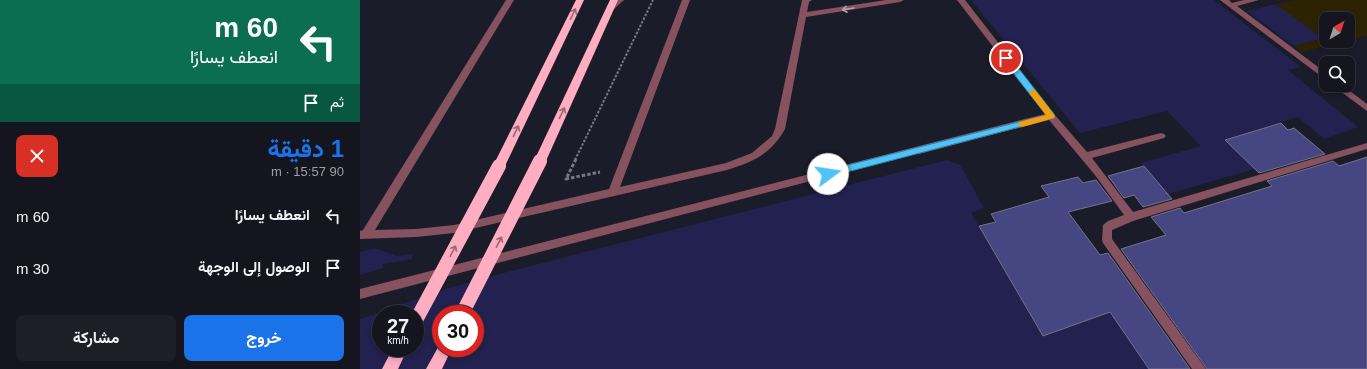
<!DOCTYPE html>
<html lang="ar">
<head>
<meta charset="utf-8">
<style>
  :root { --surface:#14151f; --page:#1d1e28; --text:#f1f3f6; --muted:#9d9fa4; --line:#33343d; --accent:#1a73e8 }
  body { margin:0; font-family:Arial,Vazirmatn,sans-serif; background:var(--page); color:var(--text); direction:rtl; height:100vh; display:flex; flex-direction:column; font-size:15px; white-space:nowrap }
  * { box-sizing:border-box; margin:0 }
  p { font-size:13px; color:var(--muted) }
  .icon { flex:none; width:22px; height:22px; fill:none; stroke:currentColor; stroke-width:2; stroke-linecap:round; stroke-linejoin:round }
  .map { position:relative; flex:1; overflow:hidden; direction:ltr }
  .side { display:flex; flex-direction:column; background:var(--surface); width:360px }
  .side>* { flex:none }
  .hud { background:#0b6e4f; color:#fff; overflow:hidden }
  .needle { width:26px; rotate:39deg }
  .controls { position:absolute; left:959px; top:12px; display:grid; gap:8px }
  .controls a { display:grid; place-items:center; width:36px; height:36px; border-radius:8px; background:var(--surface); box-shadow:0 2px 6px #0003,0 0 0 1px var(--line); font-size:20px }
  .speed { position:absolute; left:12px; top:305px; display:flex; gap:8px; font-size:20px; font-weight:700; text-align:center }
  .speed>* { display:grid; place-content:center; width:52px; height:52px; border-radius:50%; background:var(--surface); box-shadow:0 2px 6px #0003,0 0 0 1px var(--line); line-height:1 }
  .speed small { font-size:10px; font-weight:400 }
  .speed .limit { border:6px solid #d22; background:#fff; color:#111 }
  .pin { position:absolute; display:grid; place-items:center; width:34px; height:34px; color:#fff; margin:-17px; border:2px solid #fff; border-radius:50%; box-shadow:0 1px 4px #0007 }
  .me { position:absolute; width:44px; margin:-22px; rotate:76deg; stroke-linejoin:round; filter:drop-shadow(0 0 3px #0008) }
  .turn { display:flex; align-items:center; gap:14px; height:84px; padding:0 16px; font-size:18px }
  .turn .icon { width:52px; height:52px; stroke-width:2.5 }
  .turn b { display:block; font-size:28px; line-height:34px }
  .then { display:flex; align-items:center; height:38px; padding:0 16px; background:#0003; gap:8px; font-size:15px }
  .round { display:grid; place-items:center; flex:none; width:42px; height:42px; border-radius:8px; background:var(--page) }
  .head { display:flex; align-items:center; justify-content:space-between; height:68px; padding:0 16px }
  h1 { font-size:24px; font-weight:700; line-height:30px; color:var(--accent) }
  .action { display:flex; gap:8px; margin-top:auto; padding:8px 16px }
  .action a { flex:1; height:46px; border-radius:8px; background:var(--accent); color:#fff; font-size:16px; font-weight:700; line-height:46px; text-align:center }
  .action a+a { background:var(--page); color:var(--text) }
  ul { padding:0; list-style:none }
  li { display:flex; align-items:center; gap:12px; height:52px; padding:0 16px }
  li div { flex:1 }
  li b { display:block; font-size:15px }
  li em { font-style:normal }
  main { display:flex; flex:1; min-height:0 }
  .map>svg:first-child { display:block }
  .green { fill:#23214f; fill-rule:evenodd }
  .sand { fill:#2c2303 }
  .building { fill:#464683; stroke:#737485 }
  .lines { fill:none; stroke-linecap:round; stroke-linejoin:round }
  .path-far1 { stroke:#777883; stroke-width:2; stroke-dasharray:2.5 1.5; stroke-linecap:butt }
  .path { stroke:#777883; stroke-width:3; stroke-dasharray:3.5 2; stroke-linecap:butt }
  .service { fill:#86525f; fill-rule:evenodd }
  .minor { fill:#86525f; fill-rule:evenodd }
  .motorway { fill:#feaec0; fill-rule:evenodd }
  .motorway-bridge { stroke:#feaec0; stroke-width:14 }
  .oneway { stroke:#b9a2ae }
  .oneway2 { stroke:#946878 }
  .route { fill:#4fc3f7; stroke:#337fa1 }
  .slow { fill:#f59e0b }
</style>
</head>
<body>
<main>
<div class="map">
<svg width="1007" height="369" viewBox="0 0 1007 369">
  <rect width="100%" height="100%" fill="#1b1c29"/>
  <g class="green">
    <path d="M 611,0 L 854,0 L 941,67 L 928,70 L 998,127 L 964,139 L 938,117 L 866,139 L 895,169 L 808,194 L 781,163 L 841,146 L 807,111 L 720,133 Z"/>
    <path d="M 916,4 L 960,35 L 961,39 L 934,46 L 887,11 Z"/>
    <path d="M 587,160 L 600,165 L 603,170 L 624,208 L 611,213 L 683,335 L 750,312 L 789,369 L 0,369 L 0,319 L 89,288 L 143,273 ZM 21,314 L 55,314 L 55,348 L 21,348 ZM 81,314 L 115,314 L 115,348 L 81,348 Z"/>
    <path d="M 15,248 L 37,256 L 53,254 L 52,259 L 23,264 L 23,268 L 0,275 L 0,252 Z"/>
  </g>
  <path class="sand" d="M 935,0 L 1007,0 L 1007,36 L 988,40 L 988,19 L 966,19 L 966,41 L 985,41 L 942,52 L 934,46 L 958,40 L 961,37 L 916,4 Z"/>
  <g class="building">
    <path d="M 921,123 L 928,130 L 934,128 L 965,154 L 899,173 L 865,140 Z"/>
    <path d="M 1007,157 L 1007,369 L 847,369 L 761,249 L 806,235 L 791,217 L 820,208 L 824,213 L 912,186 L 907,181 L 973,161 L 979,166 Z"/>
    <path d="M 784,166 L 812,199 L 783,207 L 774,195 L 764,198 L 748,176 Z"/>
    <path d="M 718,177 L 723,183 L 736,180 L 752,201 L 708,212 L 740,255 L 748,253 L 830,369 L 789,369 L 750,312 L 683,336 L 619,226 L 636,222 L 631,214 L 689,197 L 681,186 Z"/>
  </g>
  <g class="lines">
    <path class="path-far1" d="M 215,160 L 293,0"/>
    <path class="path" d="M 216,159 L 206,179 L 240,172"/>
    <g class="service">
      <path d="M 146,0 L 154,0 L 15,230 L 56,229 L 94,225 L 249,189 L 322,0 L 330,0 L 260,187 L 366,163 L 392,153 L 412,136 L 415,129 L 442,0 L 452,0 L 449,2 L 447,12 L 526,0 L 544,0 L 540,2 L 446,17 L 425,129 C 411,154 393,162 367,170 L 94,233 L 56,237 L 0,239 L 0,231 L 3,230 Z"/>
      <path d="M 255,0 L 264,0 L 253,10 L 247,10 L 247,6 Z"/>
      <path d="M 597,0 L 605,0 L 694,114 L 727,152 L 801,133 L 804,134 L 806,136 L 804,138 L 732,158 L 773,212 L 1007,143 L 1007,149 L 773,221 L 752,230 L 752,239 L 846,369 L 832,369 L 743,243 L 742,240 L 743,225 L 748,221 L 764,215 L 735,175 L 689,120 L 559,154 L 556,152 L 554,150 L 559,146 L 685,114 Z"/>
      <path d="M 860,0 L 869,0 L 872,3 L 884,0 L 899,0 L 877,6 L 966,73 L 966,80 Z"/>
      <path d="M 972,85 L 982,85 L 1007,104 L 1007,111 Z"/>
    </g>
    <path class="minor" d="M 559,146 L 564,150 L 562,152 L 0,299 L 0,289 Z"/>
    <g class="motorway">
      <path d="M 216,0 L 224,0 L 145,166 L 143,169 L 135,169 L 133,166 Z"/>
      <path d="M 250,0 L 258,0 L 186,161 L 184,164 L 176,164 L 174,161 Z"/>
      <path d="M 81,342 L 81,348 L 92,348 L 82,369 L 66,369 Z"/>
      <path d="M 33,348 L 48,348 L 38,369 L 22,369 Z"/>
    </g>
    <g class="motorway-bridge">
      <path d="M 102,314 L 180,161"/>
      <path d="M 55,322 L 139,166"/>
    </g>
  </g>
  <defs><path id="oneway-shaft" d="M-6 0H5M1.5-3L5.5 0L1.5 3" fill="none" stroke-width="1.6" stroke-linecap="round" stroke-linejoin="round"/></defs>
  <use class="oneway" href="#oneway-shaft" transform="translate(488 9) rotate(171)"/>
  <g class="oneway2">
    <use href="#oneway-shaft" transform="translate(213 14) rotate(-64)"/>
    <use href="#oneway-shaft" transform="translate(202 113) rotate(-65)"/>
    <use href="#oneway-shaft" transform="translate(156 131) rotate(-64)"/>
    <use href="#oneway-shaft" transform="translate(139 242) rotate(-63)"/>
    <use href="#oneway-shaft" transform="translate(93 251) rotate(-62)"/>
  </g>
  <path class="route" d="M 643,56 L 649,56 L 694,114 L 694,118 L 468,177 L 464,176 L 463,174 L 468,170 L 686,115 L 643,60 Z"/>
  <path class="slow" d="M 670,90 L 675,90 L 695,116 L 694,118 L 662,127 L 659,126 L 659,122 L 686,115 L 670,94 Z"/>
</svg>
<div class="controls">
<a><svg class="needle" viewBox="-14 -14 28 28"><path d="M0-13l5 13h-10z" fill="#e53935"/><path d="M0 13l5-13h-10z" fill="#9d9fa4"/></svg></a>
<a><svg class="icon" aria-label="search" viewBox="0 0 24 24"><circle cx="10" cy="10" r="6"/><path d="M15 15l6 6"/></svg></a>
</div>
<div class="speed"><div>27<small>km/h</small></div><div class="limit">30</div></div>
<div class="pin" style="left:646px;top:58px;background:#d93025"><svg class="icon" aria-label="arrive" viewBox="0 0 24 24"><path d="M6 21V4h12l-3 4 3 4H6"/></svg></div>
<svg class="me" style="left:468px;top:174px" viewBox="-20 -20 40 40"><circle r="19" fill="#fff"/><path d="M0-13L10 11 0 6-10 11z" fill="#4fc3f7"/></svg>
</div>
<section class="side">
<div class="hud">
<div class="turn"><svg class="icon" aria-label="left" viewBox="0 0 24 24"><path d="M17 20v-9H6M10 6l-5 5 5 5"/></svg><div><b>60 m</b>انعطف يسارًا</div></div>
<div class="then">ثم<svg class="icon" aria-label="arrive" viewBox="0 0 24 24"><path d="M6 21V4h12l-3 4 3 4H6"/></svg></div>
</div>
<div class="head"><div><h1>1 دقيقة</h1><p>90 m · 15:57</p></div><a class="round" style="background:#d93025;color:#fff"><svg class="icon" aria-label="close" viewBox="0 0 24 24"><path d="M6 6l12 12M18 6L6 18"/></svg></a></div>
<ul>
<li><svg class="icon" aria-label="left" viewBox="0 0 24 24"><path d="M17 20v-9H6M10 6l-5 5 5 5"/></svg><div><b>انعطف يسارًا</b></div><em>60 m</em></li>
<li><svg class="icon" aria-label="arrive" viewBox="0 0 24 24"><path d="M6 21V4h12l-3 4 3 4H6"/></svg><div><b>الوصول إلى الوجهة</b></div><em>30 m</em></li>
</ul>
<div class="action"><a>خروج</a><a>مشاركة</a></div>
</section>
</main>
</body>
</html>
